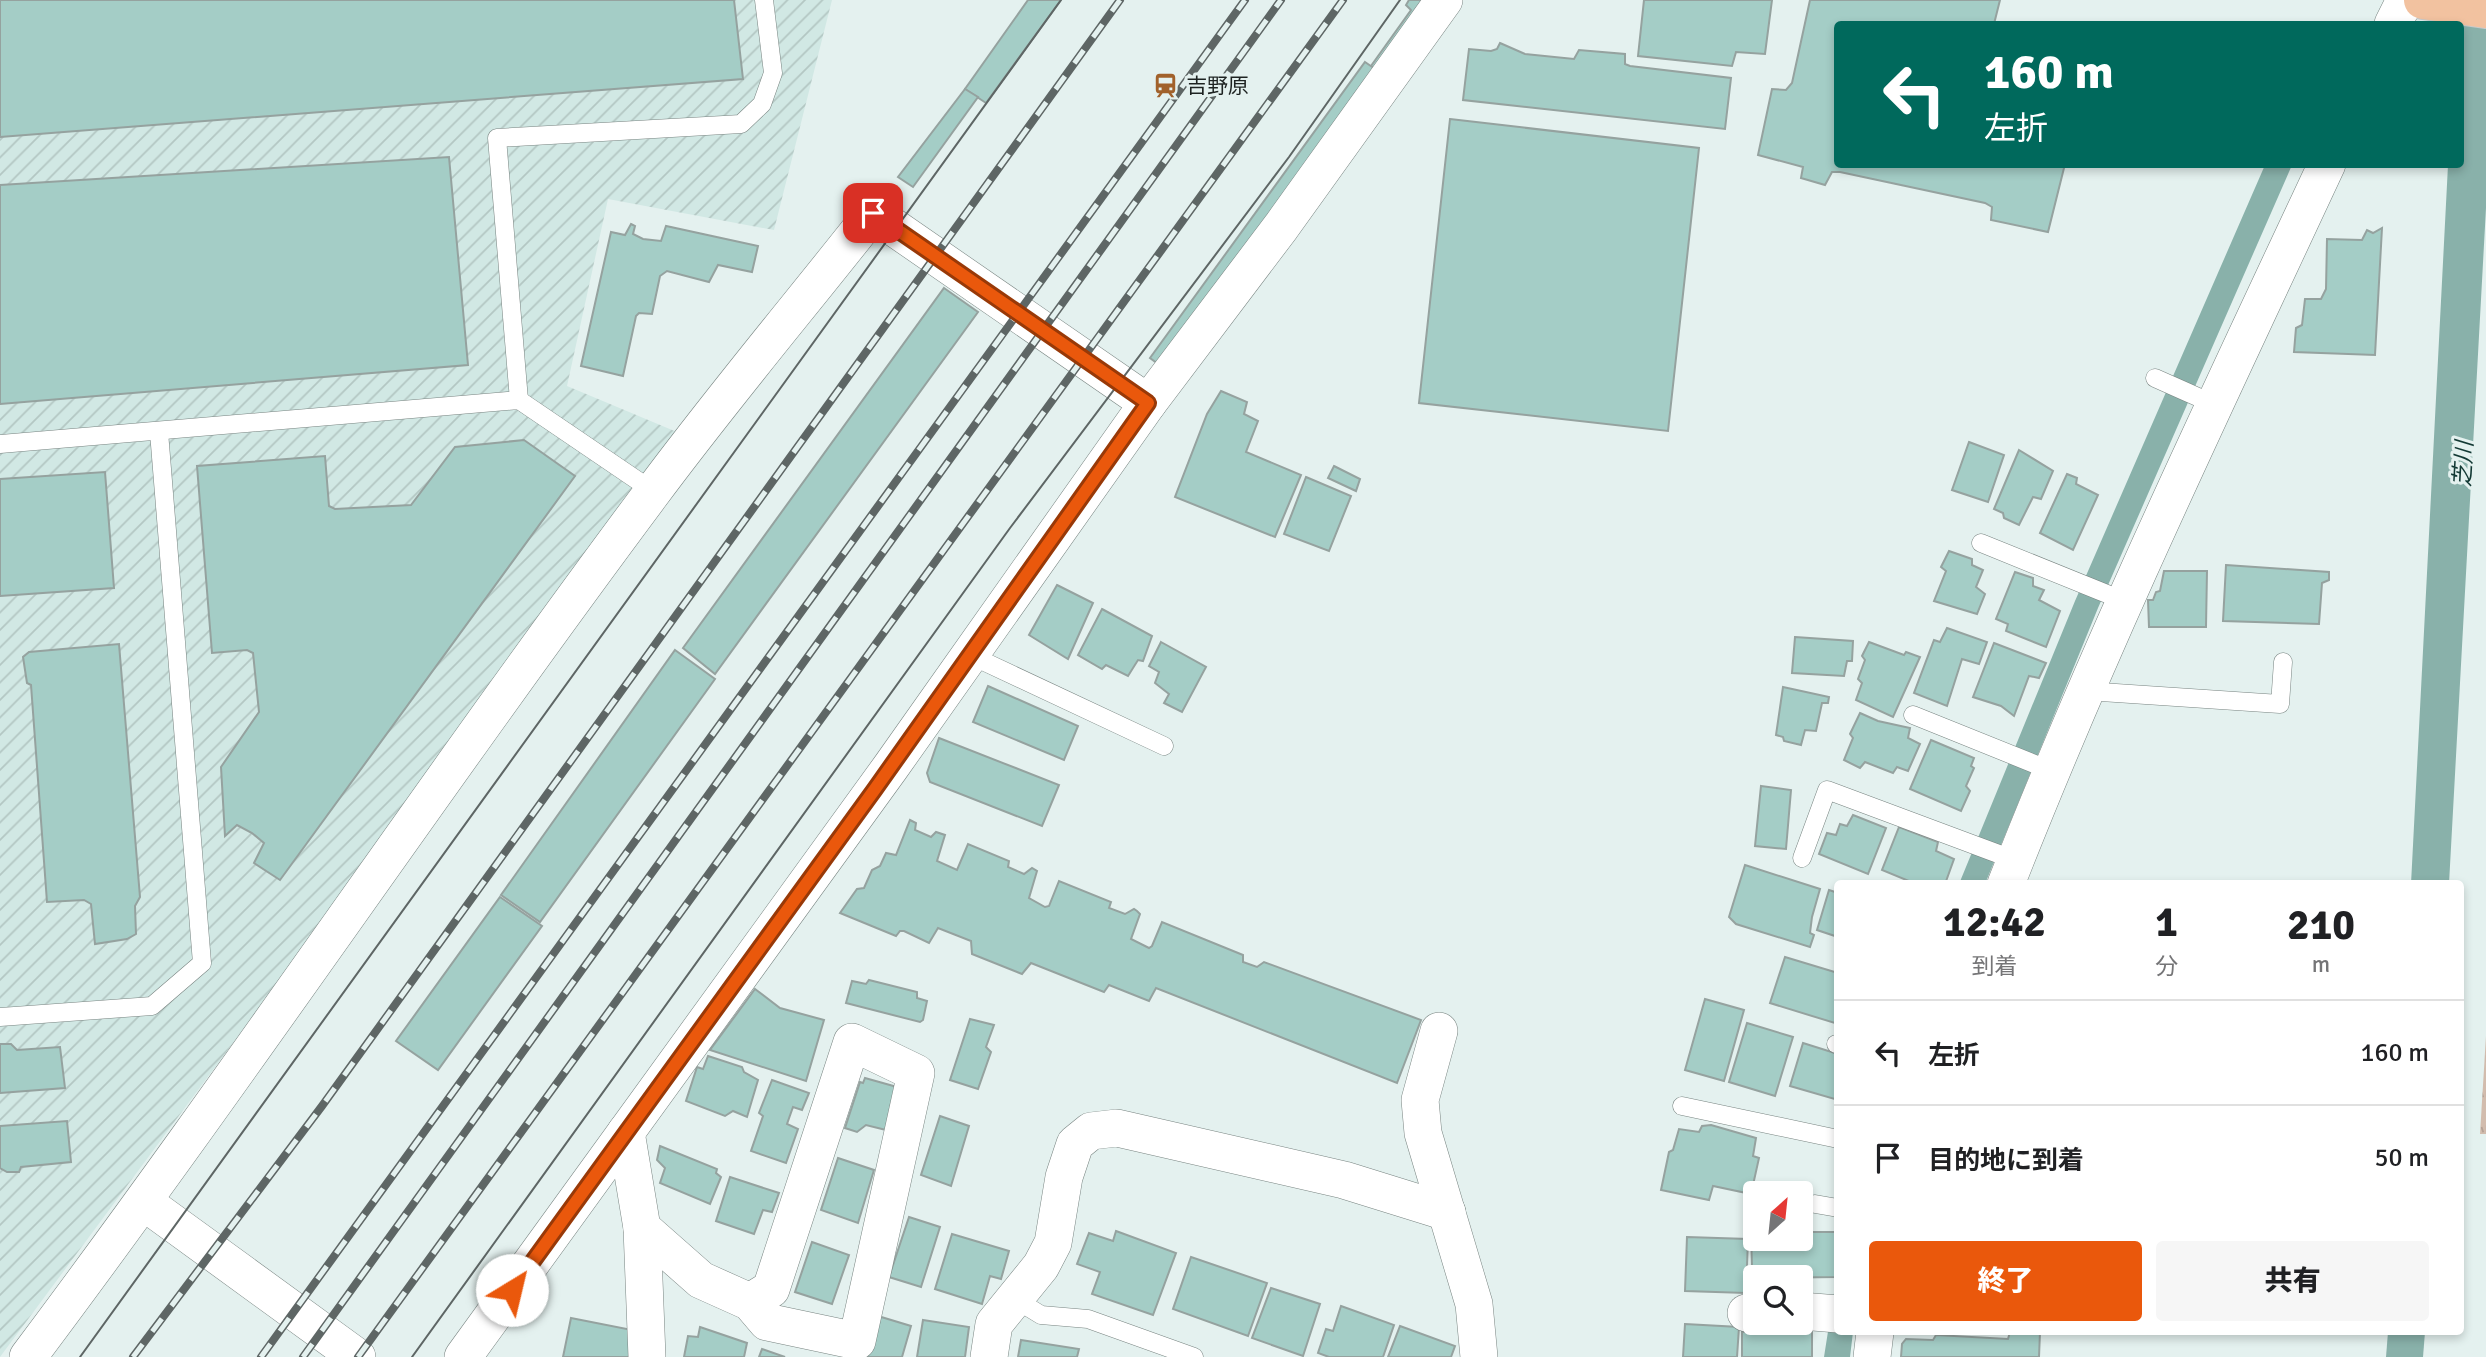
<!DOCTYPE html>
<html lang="ja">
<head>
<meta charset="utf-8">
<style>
  :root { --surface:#fff; --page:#f6f6f6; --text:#202124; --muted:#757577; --line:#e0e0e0; --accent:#ea580c }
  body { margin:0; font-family:Signika,"Noto Sans JP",sans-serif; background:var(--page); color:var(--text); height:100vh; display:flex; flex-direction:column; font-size:26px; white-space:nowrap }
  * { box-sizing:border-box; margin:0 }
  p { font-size:23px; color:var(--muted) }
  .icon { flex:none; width:38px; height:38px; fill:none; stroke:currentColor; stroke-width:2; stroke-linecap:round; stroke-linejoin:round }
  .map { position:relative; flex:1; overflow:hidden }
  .sheet { position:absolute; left:1834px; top:880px; width:630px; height:455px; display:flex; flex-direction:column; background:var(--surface); border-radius:7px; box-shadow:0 4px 10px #0003 }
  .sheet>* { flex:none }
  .hud { position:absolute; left:1834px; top:21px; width:630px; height:147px; border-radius:7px; box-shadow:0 4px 10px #0003; background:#00695c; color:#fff; overflow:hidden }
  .needle { width:46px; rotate:27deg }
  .controls { position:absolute; left:1743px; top:1181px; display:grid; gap:14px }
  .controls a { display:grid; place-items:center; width:70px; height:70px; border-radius:7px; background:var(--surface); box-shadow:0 4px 10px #0003; font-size:35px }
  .pin { position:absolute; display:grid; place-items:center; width:60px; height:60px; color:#fff; margin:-30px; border-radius:14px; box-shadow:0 4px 10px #0006 }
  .me { position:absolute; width:77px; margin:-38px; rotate:36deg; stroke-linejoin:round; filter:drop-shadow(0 0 5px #0008) }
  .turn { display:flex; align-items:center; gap:24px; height:147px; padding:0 35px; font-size:32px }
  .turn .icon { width:91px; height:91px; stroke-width:2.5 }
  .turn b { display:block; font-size:49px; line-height:60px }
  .eta { display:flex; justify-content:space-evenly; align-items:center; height:119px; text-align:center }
  .eta b { font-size:42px; font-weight:800; line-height:49px }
  .action { display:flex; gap:14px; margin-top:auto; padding:14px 35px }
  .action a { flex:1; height:80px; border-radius:7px; background:var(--accent); color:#fff; font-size:28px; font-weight:800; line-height:80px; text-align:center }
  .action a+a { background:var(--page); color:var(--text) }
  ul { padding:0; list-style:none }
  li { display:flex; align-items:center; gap:21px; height:105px; padding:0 35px; border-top:2px solid var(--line) }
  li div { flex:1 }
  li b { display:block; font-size:26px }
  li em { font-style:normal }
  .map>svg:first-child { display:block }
  .industrial { fill:url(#industrial-furrows) }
  .grass { fill:url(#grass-tufts) }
  .water { fill:#89b1aa }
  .building { fill:#a4cdc6; stroke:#95a29f; stroke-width:2 }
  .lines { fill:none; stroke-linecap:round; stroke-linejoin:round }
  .lane-casing { stroke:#788481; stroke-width:19 }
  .street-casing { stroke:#788481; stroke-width:38 }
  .highway-casing { stroke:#c9caca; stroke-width:40 }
  .lane { stroke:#fff; stroke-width:18 }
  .street { stroke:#fff; stroke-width:37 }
  .highway { stroke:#f2c2a0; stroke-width:38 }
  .tram { stroke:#5e6665; stroke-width:2 }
  .rail-casing { stroke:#5e6665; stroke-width:8 }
  .rail { stroke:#e4f1ef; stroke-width:5; stroke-dasharray:16; stroke-linecap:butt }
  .route-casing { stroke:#983908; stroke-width:18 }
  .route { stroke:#ea580c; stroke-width:12 }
  .labels { text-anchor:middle; stroke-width:6; stroke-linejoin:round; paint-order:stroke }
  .poi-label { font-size:21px; fill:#1e2322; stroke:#e4f1ef; text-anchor:start }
  .water-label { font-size:23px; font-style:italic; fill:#123934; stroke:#e4f1ef }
</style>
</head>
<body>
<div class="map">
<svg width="2486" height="1357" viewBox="0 0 2486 1357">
  <defs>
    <pattern id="industrial-furrows" width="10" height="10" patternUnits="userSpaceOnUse" patternTransform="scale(1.75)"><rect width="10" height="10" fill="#d1e8e4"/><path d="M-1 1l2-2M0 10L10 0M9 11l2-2" fill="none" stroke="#b3c7c3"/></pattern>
    <pattern id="grass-tufts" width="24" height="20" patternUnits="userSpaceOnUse" patternTransform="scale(1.75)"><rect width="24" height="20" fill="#d2bcad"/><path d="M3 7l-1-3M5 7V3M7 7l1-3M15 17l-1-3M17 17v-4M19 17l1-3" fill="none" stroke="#b4a195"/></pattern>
  </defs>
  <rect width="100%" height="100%" fill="#e4f1ef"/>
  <path class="industrial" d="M 0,0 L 832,0 L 774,230 L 608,199 L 567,386 L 684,435 L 0,1357 Z"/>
  <path class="grass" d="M 2486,1036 L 2486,1134 L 2480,1134 Z"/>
  <g class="water">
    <path d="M 2452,0 L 2486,0 L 2486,208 L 2449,884 L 2411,884 L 2448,165 L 2460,164 L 2460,24 L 2451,24 Z"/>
    <path d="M 2265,165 L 2292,165 L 2098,608 L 1985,884 L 1959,884 L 2075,601 Z"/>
    <path d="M 1837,1274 L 1838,1332 L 1853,1332 L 1850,1357 L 1824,1357 Z"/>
    <path d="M 2388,1332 L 2425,1332 L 2423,1357 L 2386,1357 Z"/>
  </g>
  <g class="building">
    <path d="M 0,0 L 734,0 L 743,79 L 0,137 Z"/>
    <path d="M 1028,0 L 1061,0 L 986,103 L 965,89 Z"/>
    <path d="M 1409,0 L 1436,0 L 1377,70 L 1371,66 L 1411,10 L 1406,5 Z"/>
    <path d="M 1644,0 L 1772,0 L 1765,54 L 1736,52 L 1732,66 L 1638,56 Z"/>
    <path d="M 1810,0 L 2000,0 L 1994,24 L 1838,24 L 1838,164 L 2065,164 L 2048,232 L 1991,220 L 1992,207 L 1985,203 L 1840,172 L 1832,172 L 1825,185 L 1801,178 L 1803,167 L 1758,155 L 1772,89 L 1786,90 L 1792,83 Z"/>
    <path d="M 1500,43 L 1525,54 L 1574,59 L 1579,50 L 1625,54 L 1625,64 L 1630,66 L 1731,78 L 1725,129 L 1463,100 L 1469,49 L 1491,51 L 1497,49 Z"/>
    <path d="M 1365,62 L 1378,71 L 1169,372 L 1150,358 Z"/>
    <path d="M 965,89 L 978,97 L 913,187 L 898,177 Z"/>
    <path d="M 1450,119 L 1699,148 L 1668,431 L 1419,403 Z"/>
    <path d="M 449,157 L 468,365 L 0,404 L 0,185 Z"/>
    <path d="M 631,224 L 635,226 L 633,234 L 643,239 L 661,241 L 666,226 L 758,246 L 752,272 L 718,265 L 709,282 L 667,271 L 660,276 L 652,314 L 639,313 L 636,316 L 623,376 L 581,366 L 611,232 L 625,235 Z"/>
    <path d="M 2382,228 L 2375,355 L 2294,352 L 2296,328 L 2302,325 L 2305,299 L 2321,299 L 2326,289 L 2327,239 L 2362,240 L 2367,230 L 2373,233 Z"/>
    <path d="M 944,288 L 978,312 L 715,674 L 683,648 Z"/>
    <path d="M 1221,391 L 1247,402 L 1244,414 L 1258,421 L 1246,452 L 1301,475 L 1275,537 L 1175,497 L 1207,414 Z"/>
    <path d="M 524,440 L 575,476 L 280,880 L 254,863 L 264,843 L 252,833 L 237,825 L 225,836 L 221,767 L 259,712 L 253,653 L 247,650 L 212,653 L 197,466 L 325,456 L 329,506 L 335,509 L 411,505 L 455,447 Z"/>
    <path d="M 1969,442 L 2004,455 L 1988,502 L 1952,490 Z"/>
    <path d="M 2019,450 L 2053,471 L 2041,499 L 2033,497 L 2019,525 L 2004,518 L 2003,513 L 1994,509 Z"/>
    <path d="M 1334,466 L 1360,479 L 1356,491 L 1328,478 Z"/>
    <path d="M 105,472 L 114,588 L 0,596 L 0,479 Z"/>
    <path d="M 2067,474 L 2077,478 L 2076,484 L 2098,495 L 2073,550 L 2040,533 Z"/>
    <path d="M 1306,477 L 1351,496 L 1329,551 L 1284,534 Z"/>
    <path d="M 1949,551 L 1972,559 L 1972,565 L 1983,570 L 1976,587 L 1985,594 L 1977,614 L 1934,601 L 1946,571 L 1941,567 Z"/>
    <path d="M 2226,565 L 2329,572 L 2329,580 L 2322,583 L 2319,624 L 2223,621 Z"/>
    <path d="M 2164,571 L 2207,571 L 2206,627 L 2149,627 L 2148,600 L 2153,600 L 2156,592 L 2160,591 Z"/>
    <path d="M 2015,572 L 2033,578 L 2033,586 L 2044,590 L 2039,600 L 2060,611 L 2046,647 L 2006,631 L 2008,624 L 1996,619 Z"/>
    <path d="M 1057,585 L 1093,603 L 1068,659 L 1029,635 Z"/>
    <path d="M 1102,609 L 1152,636 L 1143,661 L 1138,660 L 1128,676 L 1106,665 L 1102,669 L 1078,655 Z"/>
    <path d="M 1947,628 L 1987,642 L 1979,664 L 1962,659 L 1947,706 L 1914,693 L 1934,640 L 1940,642 Z"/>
    <path d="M 1795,637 L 1853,641 L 1852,661 L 1847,661 L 1844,676 L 1792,673 Z"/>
    <path d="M 1161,642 L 1206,667 L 1182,712 L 1164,703 L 1169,694 L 1155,683 L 1159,672 L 1149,666 Z"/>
    <path d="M 1869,642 L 1904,655 L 1906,652 L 1920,657 L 1893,717 L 1856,700 L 1862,683 L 1858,679 L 1865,660 L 1862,656 Z"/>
    <path d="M 1994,643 L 2046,663 L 2039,678 L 2029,676 L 2014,716 L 2001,706 L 1973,697 Z"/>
    <path d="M 119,644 L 140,897 L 135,906 L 136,934 L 127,939 L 95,944 L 91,904 L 84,900 L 47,902 L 31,685 L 27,683 L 23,657 L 29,652 Z"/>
    <path d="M 675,650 L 715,679 L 540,922 L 501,895 Z"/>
    <path d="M 988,686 L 1078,726 L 1064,760 L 973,722 Z"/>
    <path d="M 1783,687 L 1829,697 L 1828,703 L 1822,703 L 1816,731 L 1805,730 L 1801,745 L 1784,741 L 1783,737 L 1776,735 Z"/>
    <path d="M 1860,713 L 1878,721 L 1910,728 L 1908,738 L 1920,744 L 1908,771 L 1897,767 L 1893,773 L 1865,762 L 1860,768 L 1844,760 L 1853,738 L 1850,734 Z"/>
    <path d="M 939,738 L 1059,785 L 1042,826 L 930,782 L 927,773 Z"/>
    <path d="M 1931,740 L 1974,758 L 1971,766 L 1974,768 L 1966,786 L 1970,791 L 1961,811 L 1910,789 Z"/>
    <path d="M 1761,786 L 1791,790 L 1786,849 L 1755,846 Z"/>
    <path d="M 1853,815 L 1886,828 L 1868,874 L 1819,854 L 1827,833 L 1836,835 L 1840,824 L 1847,826 Z"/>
    <path d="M 910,820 L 916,823 L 915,830 L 931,837 L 936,832 L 945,835 L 937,861 L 957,870 L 968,844 L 1009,861 L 1008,867 L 1024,874 L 1032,868 L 1037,871 L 1029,898 L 1045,907 L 1049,906 L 1059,881 L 1111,902 L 1109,908 L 1125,914 L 1134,909 L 1137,911 L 1140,914 L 1131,939 L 1149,948 L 1152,946 L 1162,922 L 1243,955 L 1243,962 L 1257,967 L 1264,962 L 1421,1020 L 1397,1083 L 1156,988 L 1149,1001 L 1109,985 L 1104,992 L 1031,963 L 1022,974 L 972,954 L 971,941 L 938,928 L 929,943 L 904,931 L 900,931 L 896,936 L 840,913 L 857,889 L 864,888 L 872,870 L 880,866 L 886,853 L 896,855 Z"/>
    <path d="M 1899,827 L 1938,842 L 1936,851 L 1954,859 L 1945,884 L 1916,884 L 1882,870 Z"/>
    <path d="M 1745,865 L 1820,889 L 1812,917 L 1810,933 L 1814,935 L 1810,947 L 1736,924 L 1729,917 Z"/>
    <path d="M 1829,890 L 1838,893 L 1838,937 L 1817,930 Z"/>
    <path d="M 500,897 L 542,926 L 438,1070 L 396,1041 Z"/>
    <path d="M 1785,957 L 1838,973 L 1838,1024 L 1770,1003 Z"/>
    <path d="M 869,980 L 917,992 L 917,998 L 927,1001 L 923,1020 L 920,1022 L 846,1003 L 852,981 L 866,984 Z"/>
    <path d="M 755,989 L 780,1008 L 824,1020 L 806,1081 L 710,1050 Z"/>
    <path d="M 1705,999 L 1744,1010 L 1724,1081 L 1685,1070 Z"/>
    <path d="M 970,1019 L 994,1025 L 986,1047 L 991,1052 L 978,1089 L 950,1080 Z"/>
    <path d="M 1747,1023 L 1793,1037 L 1775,1096 L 1729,1082 Z"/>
    <path d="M 1803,1043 L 1838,1054 L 1838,1100 L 1790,1086 Z"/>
    <path d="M 0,1044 L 11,1044 L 17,1050 L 60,1047 L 65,1088 L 0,1093 Z"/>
    <path d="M 708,1056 L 742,1067 L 744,1072 L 758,1080 L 747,1117 L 733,1111 L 725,1116 L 686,1101 L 697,1067 L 703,1069 Z"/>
    <path d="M 865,1078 L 897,1087 L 886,1130 L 866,1125 L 857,1132 L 845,1128 L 860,1082 L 863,1083 Z"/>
    <path d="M 772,1080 L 809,1093 L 802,1110 L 793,1107 L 787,1124 L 798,1129 L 786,1163 L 751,1151 L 763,1116 L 759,1113 Z"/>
    <path d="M 940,1116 L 969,1126 L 951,1186 L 921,1175 Z"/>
    <path d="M 67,1121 L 71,1162 L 21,1167 L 19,1172 L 7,1172 L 0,1168 L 0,1126 Z"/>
    <path d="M 1711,1125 L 1756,1138 L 1753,1156 L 1759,1158 L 1751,1194 L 1713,1186 L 1709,1200 L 1661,1190 L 1669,1152 L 1673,1150 L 1679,1129 L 1699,1132 L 1702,1126 Z"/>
    <path d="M 660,1146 L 717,1169 L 716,1173 L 721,1177 L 710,1204 L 660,1183 L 665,1168 L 657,1160 Z"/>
    <path d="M 838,1158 L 874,1170 L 858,1223 L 821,1210 Z"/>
    <path d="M 730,1177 L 779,1193 L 772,1212 L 763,1210 L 754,1234 L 716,1221 Z"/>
    <path d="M 909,1217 L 940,1227 L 921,1287 L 889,1277 Z"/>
    <path d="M 1116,1231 L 1176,1253 L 1153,1315 L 1092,1294 L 1100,1272 L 1077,1264 L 1089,1233 L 1113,1241 Z"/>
    <path d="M 1751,1232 L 1755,1232 L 1755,1239 L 1801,1239 L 1801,1232 L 1836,1232 L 1837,1277 L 1767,1278 L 1766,1266 L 1752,1267 Z"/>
    <path d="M 952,1234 L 1009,1251 L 1001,1279 L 990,1276 L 982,1304 L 935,1289 Z"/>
    <path d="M 1687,1237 L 1748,1239 L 1746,1293 L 1685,1291 Z"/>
    <path d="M 812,1242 L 849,1255 L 832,1304 L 795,1292 Z"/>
    <path d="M 1191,1257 L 1267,1283 L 1248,1336 L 1173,1309 Z"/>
    <path d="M 1271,1288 L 1320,1304 L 1303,1356 L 1252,1338 Z"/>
    <path d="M 1341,1306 L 1394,1325 L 1383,1357 L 1329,1357 L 1318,1353 L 1326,1329 L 1333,1331 Z"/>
    <path d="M 878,1316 L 911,1326 L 902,1357 L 865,1357 Z"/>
    <path d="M 571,1318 L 632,1330 L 629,1357 L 563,1357 Z"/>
    <path d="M 923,1320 L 969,1327 L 965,1357 L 917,1357 Z"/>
    <path d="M 1685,1324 L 1739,1327 L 1737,1357 L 1683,1357 Z"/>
    <path d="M 1400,1326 L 1455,1346 L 1451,1357 L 1388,1357 Z"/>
    <path d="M 700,1327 L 747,1343 L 744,1357 L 684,1357 L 688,1336 L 698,1337 Z"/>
    <rect x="1742" y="1332" width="70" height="25"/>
    <path d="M 2010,1332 L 2040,1332 L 2039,1357 L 1901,1357 L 1902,1344 L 1906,1339 L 1933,1340 L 1936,1335 L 2008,1339 Z"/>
    <path d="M 1021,1340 L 1079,1349 L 1077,1357 L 1018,1357 Z"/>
    <path d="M 762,1349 L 785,1357 L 759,1357 Z"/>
  </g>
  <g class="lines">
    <defs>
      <g id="lane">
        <path d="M 2155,378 L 2209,402"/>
        <path d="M 519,400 L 497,138 L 741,124 L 762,104 L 773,73 L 764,0"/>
        <path d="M 0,444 L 519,400 L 653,491"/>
        <path d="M 1981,543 L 2122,600"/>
        <path d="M 970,655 L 1164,746"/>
        <path d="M 2086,691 L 2280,704 L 2283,662"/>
        <path d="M 1913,715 L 2047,769"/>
        <path d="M 1802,858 L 1827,790 L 2012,859"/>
        <path d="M 0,1017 L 152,1006 L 202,963 L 159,432"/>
        <path d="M 1836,1044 L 1838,1044"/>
        <path d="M 1682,1106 L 1838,1139"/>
        <path d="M 1815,1204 L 1838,1208"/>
        <path d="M 1015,1299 L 1041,1315 L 1088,1319 L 1194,1357"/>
      </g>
      <g id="street">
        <path d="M 2393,24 L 2405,0"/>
        <path d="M 2006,884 C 2102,639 2216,402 2327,164"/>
        <path d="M 1439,1031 L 1420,1100 L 1423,1133 L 1474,1304 L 1479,1357"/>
        <path d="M 626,1132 L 642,1228 L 647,1357"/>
        <path d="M 144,1202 L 357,1357"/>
        <path d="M 642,1228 L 701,1280 L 750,1302 L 771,1289 L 852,1042 L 916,1073 L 857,1341 L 767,1322 L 750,1302"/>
        <path d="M 1801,1311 L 1838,1314"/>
        <path d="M 1746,1313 L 1755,1313"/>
        <path d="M 28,1357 C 241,1073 439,778 651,494 C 722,398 799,307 873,213 L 1148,403"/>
        <path d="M 463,1357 L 890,768 L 1148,403 L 1281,227 L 1444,0"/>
        <path d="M 989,1357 L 994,1324 L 1041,1266 L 1053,1243 L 1064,1177 L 1075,1144 L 1091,1131 L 1117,1128 L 1344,1180 L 1447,1212"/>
        <path d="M 1872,1357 L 1875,1332"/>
      </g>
      <path id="highway" d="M 2423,0 L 2486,9"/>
    </defs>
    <use href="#lane" class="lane-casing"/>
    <use href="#street" class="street-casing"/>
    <use href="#highway" class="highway-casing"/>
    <use href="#lane" class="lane"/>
    <use href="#street" class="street"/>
    <use href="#highway" class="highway"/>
    <g class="tram">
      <path d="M 80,1357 L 1061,0"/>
      <path d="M 412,1357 L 1010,528 L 1289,157 L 1400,0"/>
    </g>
    <defs>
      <g id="rail">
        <path d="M 133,1357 L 322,1106 L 1120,0"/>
        <path d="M 261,1357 L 1245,0"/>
        <path d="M 303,1357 L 1281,0"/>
        <path d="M 358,1357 L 1343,0"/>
      </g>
    </defs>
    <use href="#rail" class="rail-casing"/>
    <use href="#rail" class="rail"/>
  </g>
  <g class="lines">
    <defs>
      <path id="route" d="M 512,1290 L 875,789 L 1148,403 L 873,213"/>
    </defs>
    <use href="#route" class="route-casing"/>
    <use href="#route" class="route"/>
  </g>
  <defs>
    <symbol id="station-bare" viewBox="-9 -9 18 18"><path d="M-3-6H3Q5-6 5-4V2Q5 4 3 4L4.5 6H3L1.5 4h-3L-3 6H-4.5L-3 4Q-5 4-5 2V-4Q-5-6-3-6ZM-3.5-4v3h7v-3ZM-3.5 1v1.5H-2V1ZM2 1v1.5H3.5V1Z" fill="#a1612b" stroke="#e4f1ef" stroke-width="2.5" paint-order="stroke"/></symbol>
  </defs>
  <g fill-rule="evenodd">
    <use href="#station-bare" x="1148" y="68" width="35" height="35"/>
  </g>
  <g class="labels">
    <g class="poi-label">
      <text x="1186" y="93">吉野原</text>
    </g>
    <g class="water-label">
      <text transform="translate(2463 464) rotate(-87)" y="8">芝川</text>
    </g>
  </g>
</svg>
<div class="controls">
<a><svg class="needle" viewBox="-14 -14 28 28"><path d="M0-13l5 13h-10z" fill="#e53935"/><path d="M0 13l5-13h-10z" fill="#757577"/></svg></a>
<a><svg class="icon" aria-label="search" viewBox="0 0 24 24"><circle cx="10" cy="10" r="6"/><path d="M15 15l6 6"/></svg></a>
</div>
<div class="pin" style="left:873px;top:213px;background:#d93025"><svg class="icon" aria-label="arrive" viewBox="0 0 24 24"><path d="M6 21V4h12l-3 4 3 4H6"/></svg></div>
<svg class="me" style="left:512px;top:1290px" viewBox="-20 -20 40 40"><circle r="19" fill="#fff"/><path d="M0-13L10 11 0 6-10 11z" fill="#ea580c"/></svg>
<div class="hud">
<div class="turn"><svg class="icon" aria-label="left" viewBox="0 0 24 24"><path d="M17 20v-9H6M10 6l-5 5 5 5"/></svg><div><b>160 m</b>左折</div></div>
</div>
<section class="sheet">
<div class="eta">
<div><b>12:42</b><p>到着</p></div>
<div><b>1</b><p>分</p></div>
<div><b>210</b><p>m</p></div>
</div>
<ul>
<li><svg class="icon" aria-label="left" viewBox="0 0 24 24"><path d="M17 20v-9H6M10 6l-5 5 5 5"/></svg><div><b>左折</b></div><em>160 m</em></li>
<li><svg class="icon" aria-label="arrive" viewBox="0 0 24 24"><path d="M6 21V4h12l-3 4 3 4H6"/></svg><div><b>目的地に到着</b></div><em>50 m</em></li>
</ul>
<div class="action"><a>終了</a><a>共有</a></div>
</section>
</div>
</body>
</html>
